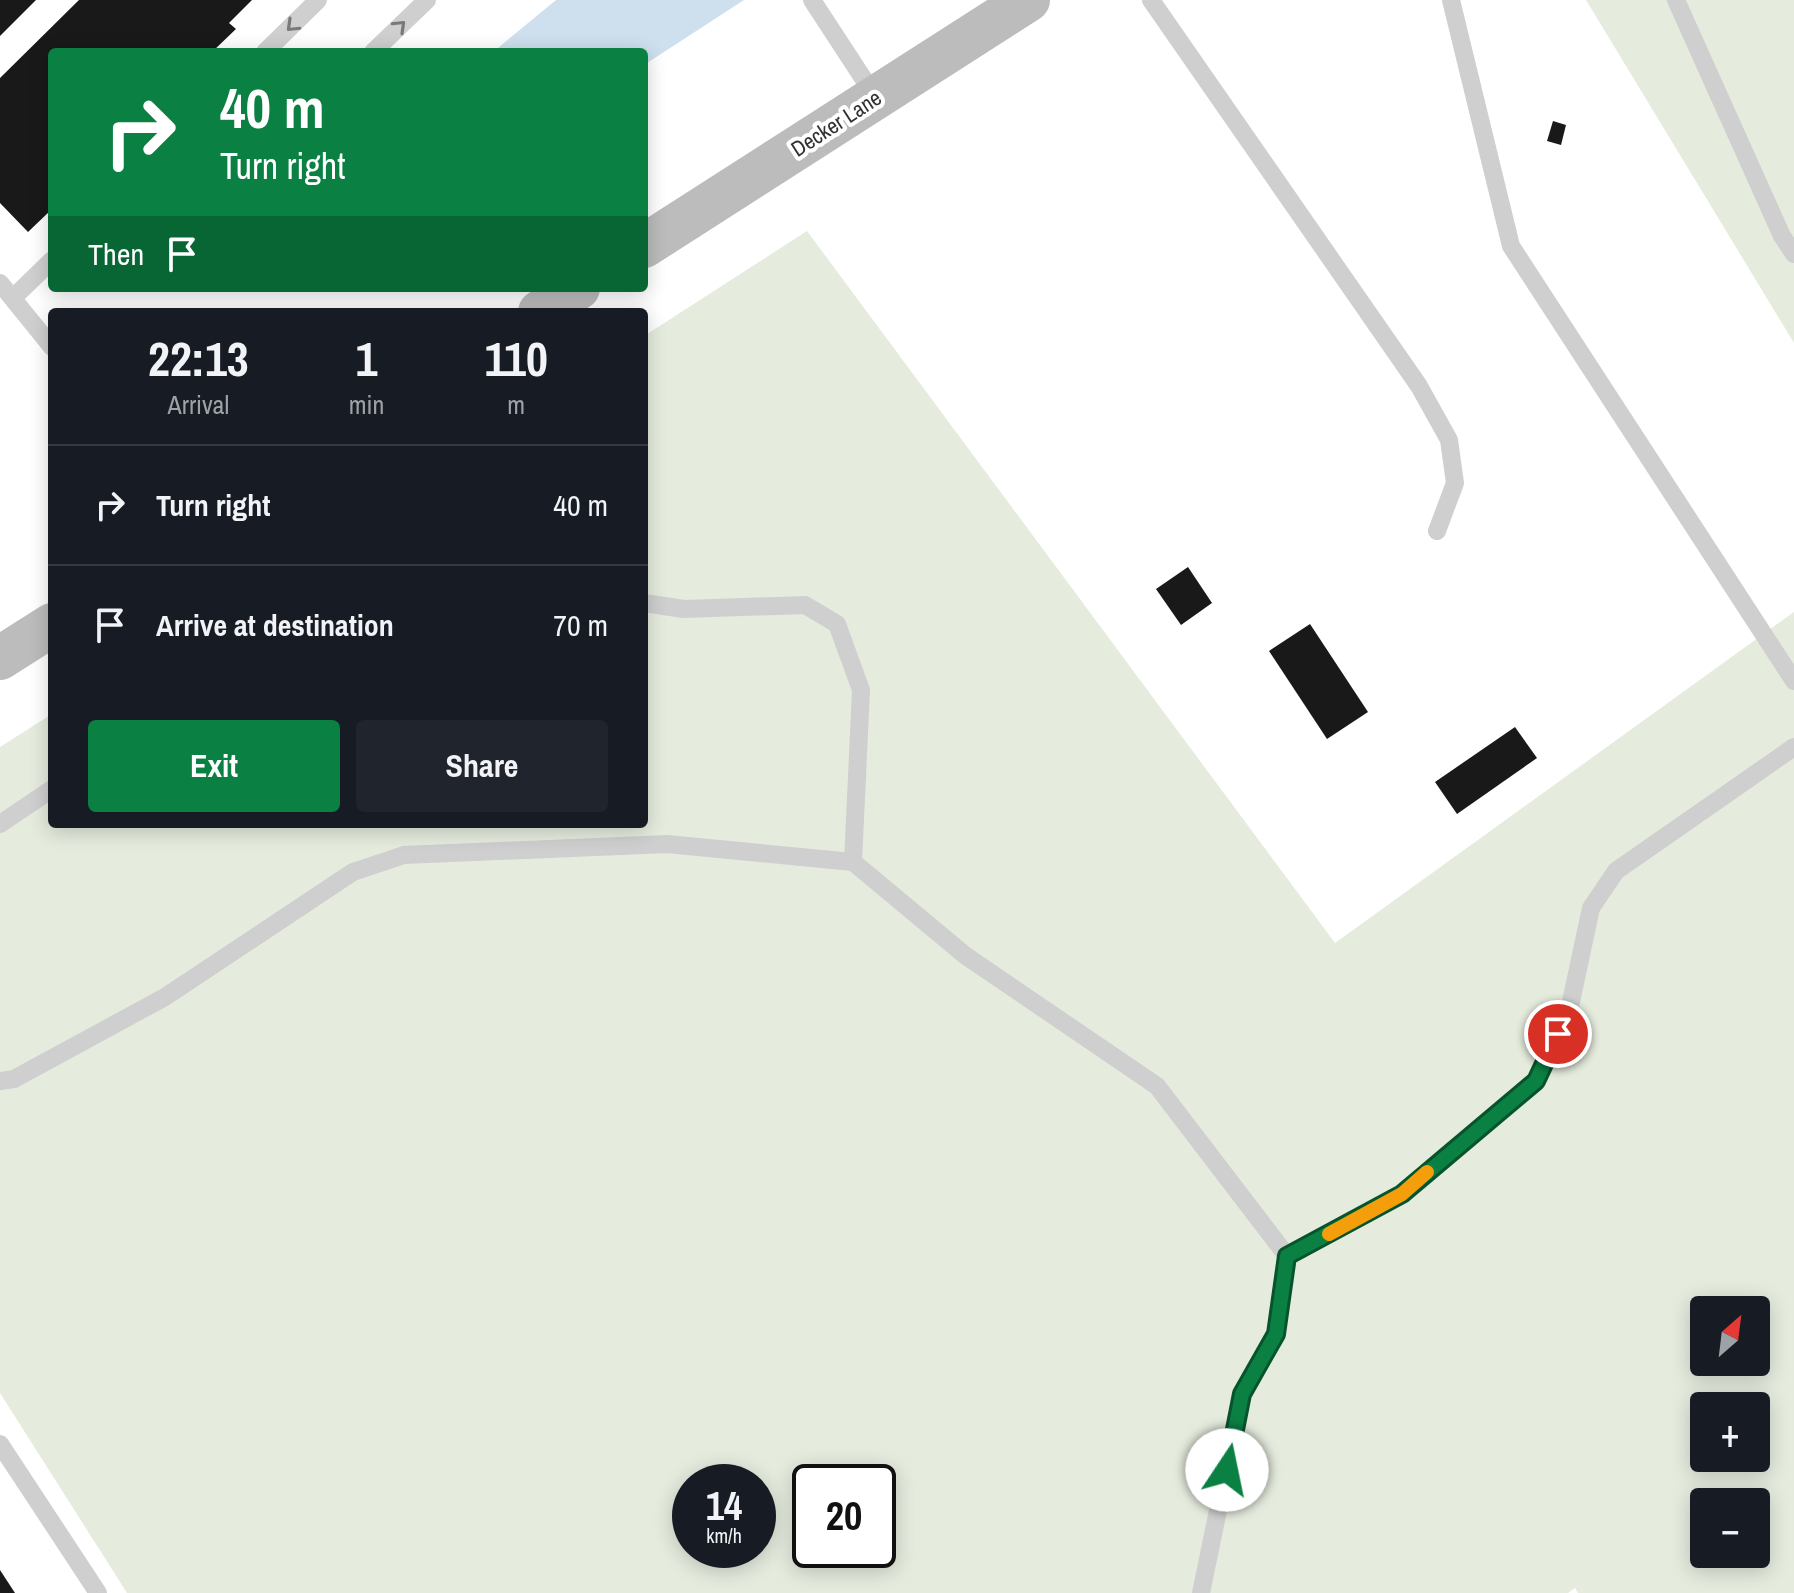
<!DOCTYPE html>
<html lang="en">
<head>
<meta charset="utf-8">
<style>
  :root { --surface:#171b24; --page:#20242c; --text:#f1f3f6; --muted:#9ea1a6; --line:#363941; --accent:#0b8043 }
  body { margin:0; font-family:"Archivo Narrow",sans-serif; background:var(--page); color:var(--text); height:100vh; display:flex; flex-direction:column; font-size:30px; white-space:nowrap }
  * { box-sizing:border-box; margin:0 }
  p { font-size:26px; color:var(--muted) }
  .icon { flex:none; width:44px; height:44px; fill:none; stroke:currentColor; stroke-width:2; stroke-linecap:round; stroke-linejoin:round }
  .map { position:relative; flex:1; overflow:hidden }
  .panel { position:absolute; left:48px; top:308px; width:600px; height:520px; display:flex; flex-direction:column; background:var(--surface); border-radius:8px; box-shadow:0 4px 20px #0003 }
  .panel>* { flex:none }
  .guide { position:absolute; left:48px; top:48px; width:600px; height:244px; border-radius:8px; box-shadow:0 4px 20px #0003; background:#0b8043; color:#fff; overflow:hidden }
  .needle { width:52px; rotate:28deg }
  .tools { position:absolute; left:1690px; top:1296px; display:grid; gap:16px }
  .tools a { display:grid; place-items:center; width:80px; height:80px; border-radius:8px; background:var(--surface); box-shadow:0 4px 20px #0003; font-size:40px }
  .speed { position:absolute; left:672px; top:1464px; display:flex; gap:16px; font-size:40px; font-weight:700; text-align:center }
  .speed>* { display:grid; place-content:center; width:104px; height:104px; border-radius:50%; background:var(--surface); box-shadow:0 4px 20px #0003; line-height:1 }
  .speed small { font-size:20px; font-weight:400 }
  .speed .limit { border:4px solid #111; border-radius:12px; background:#fff; color:#111 }
  .pin { position:absolute; display:grid; place-items:center; width:68px; height:68px; color:#fff; margin:-34px; border:4px solid #fff; border-radius:50%; box-shadow:0 2px 8px #0007 }
  .me { position:absolute; width:88px; margin:-44px; rotate:11deg; stroke-linejoin:round; filter:drop-shadow(0 0 6px #0008) }
  .turn { display:flex; align-items:center; gap:28px; height:168px; padding:0 40px; font-size:36px }
  .turn .icon { width:104px; height:104px; stroke-width:2.5 }
  .turn b { display:block; font-size:56px; line-height:68px }
  .then { display:flex; align-items:center; height:76px; padding:0 40px; background:#0003; gap:16px; font-size:30px }
  .eta { display:flex; justify-content:space-evenly; align-items:center; height:136px; text-align:center }
  .eta b { font-size:48px; font-weight:700; line-height:56px }
  .button { display:flex; gap:16px; margin-top:auto; padding:16px 40px }
  .button a { flex:1; height:92px; border-radius:8px; background:var(--accent); color:#fff; font-size:32px; font-weight:700; line-height:92px; text-align:center }
  .button a+a { background:var(--page); color:var(--text) }
  ul { padding:0; list-style:none }
  li { display:flex; align-items:center; gap:24px; height:120px; padding:0 40px; border-top:2px solid var(--line) }
  li div { flex:1 }
  li b { display:block; font-size:30px }
  li em { font-style:normal }
  .map>svg:first-child { display:block }
  .green { fill:#e5ecde; fill-rule:evenodd }
  .water { fill:#cee0ee }
  .building { fill:#191919 }
  .lines { fill:none; stroke-linecap:round; stroke-linejoin:round }
  .lane { stroke:#cfcfcf; stroke-width:18 }
  .secondary { stroke:#bcbcbc; stroke-width:44 }
  .oneway { stroke:#797979 }
  .route-casing { stroke:#07532c; stroke-width:20 }
  .route { stroke:#0b8043; stroke-width:14 }
  .slow { stroke:#f59e0b; stroke-width:14 }
  .labels { text-anchor:middle; stroke-width:8; stroke-linejoin:round; paint-order:stroke }
  .street-label { font-size:22px; fill:#323232; stroke:#fff }
</style>
</head>
<body>
<div class="map">
<svg width="1794" height="1593" viewBox="0 0 1794 1593">
  <rect width="100%" height="100%" fill="#fff"/>
  <g class="green">
    <path d="M 1586,0 L 1794,0 L 1794,343 Z"/>
    <path d="M 807,231 L 1335,943 L 1794,612 L 1794,1593 L 1578,1593 L 1575,1588 L 1568,1593 L 127,1593 L 0,1393 L 0,747 L 52,714 L 52,824 L 644,824 L 644,336 ZM 1704,1310 L 1756,1310 L 1756,1362 L 1704,1362 ZM 1704,1406 L 1756,1406 L 1756,1458 L 1704,1458 ZM 690,1482 L 758,1482 L 758,1550 L 690,1550 ZM 810,1482 L 878,1482 L 878,1550 L 810,1550 ZM 1704,1502 L 1756,1502 L 1756,1554 L 1704,1554 Z"/>
  </g>
  <path class="water" d="M 556,0 L 744,0 L 644,65 L 644,52 L 493,52 Z"/>
  <g class="building">
    <path d="M 0,0 L 36,0 L 0,36 Z"/>
    <path d="M 79,0 L 252,0 L 229,23 L 236,29 L 212,52 L 52,52 L 52,209 L 28,232 L 0,203 L 0,78 Z"/>
    <path d="M 1553,121 L 1566,125 L 1561,145 L 1547,141 Z"/>
    <path d="M 1188,567 L 1212,603 L 1181,625 L 1156,589 Z"/>
    <path d="M 1310,624 L 1368,712 L 1327,739 L 1269,651 Z"/>
    <path d="M 1515,727 L 1537,758 L 1457,814 L 1435,782 Z"/>
    <path d="M 0,1570 L 15,1593 L 0,1593 Z"/>
  </g>
  <g class="lines">
    <g class="lane">
      <path d="M 812,0 L 876,98"/>
      <path d="M 1151,0 L 1419,386 L 1449,440 L 1455,483 L 1437,531"/>
      <path d="M 1451,0 L 1511,246 L 1794,681"/>
      <path d="M 1676,0 L 1782,236 L 1794,254"/>
      <path d="M 265,52 L 318,0"/>
      <path d="M 373,52 L 427,0"/>
      <path d="M 0,283 L 52,347"/>
      <path d="M 14,297 L 52,260"/>
      <path d="M 644,603 L 684,609 L 805,605 L 837,624 L 861,690 L 853,862"/>
      <path d="M 0,824 L 52,789"/>
      <path d="M 0,1081 L 14,1079 L 165,997 L 353,872 L 404,855 L 667,844 L 853,862 L 966,956 L 1157,1086 L 1287,1256 L 1402,1194 L 1536,1081 L 1569,1011 L 1591,908 L 1616,871 L 1794,747"/>
      <path d="M 0,1444 L 98,1593"/>
      <path d="M 1201,1593 L 1242,1394 L 1276,1334 L 1287,1256"/>
    </g>
    <g class="secondary">
      <path d="M 644,246 L 1028,0"/>
      <path d="M 540,312 L 578,288"/>
      <path d="M 0,658 L 52,625"/>
    </g>
  </g>
  <defs><path id="oneway-chevron" d="M-2-3.5L2.5 0L-2 3.5" fill="none" stroke-width="1.6" stroke-linecap="round" stroke-linejoin="round" transform="scale(2)"/></defs>
  <g class="oneway">
    <use href="#oneway-chevron" transform="translate(292 26) rotate(136)"/>
    <use href="#oneway-chevron" transform="translate(400 26) rotate(-44)"/>
  </g>
  <g class="lines">
    <defs>
      <path id="route" d="M 1227,1470 L 1242,1394 L 1276,1334 L 1287,1256 L 1402,1194 L 1536,1081 L 1558,1034"/>
    </defs>
    <use href="#route" class="route-casing"/>
    <use href="#route" class="route"/>
    <path class="slow" d="M 1329,1234 L 1402,1194 L 1427,1172"/>
  </g>
  <g class="labels">
    <g class="street-label">
      <text transform="translate(836 123) rotate(-33)" y="8">Decker Lane</text>
    </g>
  </g>
</svg>
<div class="tools">
<a><svg class="needle" viewBox="-14 -14 28 28"><path d="M0-13l5 13h-10z" fill="#e53935"/><path d="M0 13l5-13h-10z" fill="#9ea1a6"/></svg></a>
<a>+</a>
<a>−</a>
</div>
<div class="speed"><div>14<small>km/h</small></div><div class="limit">20</div></div>
<div class="pin" style="left:1558px;top:1034px;background:#d93025"><svg class="icon" aria-label="arrive" viewBox="0 0 24 24"><path d="M6 21V4h12l-3 4 3 4H6"/></svg></div>
<svg class="me" style="left:1227px;top:1470px" viewBox="-20 -20 40 40"><circle r="19" fill="#fff"/><path d="M0-13L10 11 0 6-10 11z" fill="#0b8043"/></svg>
<div class="guide">
<div class="turn"><svg class="icon" aria-label="right" viewBox="0 0 24 24"><path d="M7 20v-9h11M14 6l5 5-5 5"/></svg><div><b>40 m</b>Turn right</div></div>
<div class="then">Then<svg class="icon" aria-label="arrive" viewBox="0 0 24 24"><path d="M6 21V4h12l-3 4 3 4H6"/></svg></div>
</div>
<section class="panel">
<div class="eta">
<div><b>22:13</b><p>Arrival</p></div>
<div><b>1</b><p>min</p></div>
<div><b>110</b><p>m</p></div>
</div>
<ul>
<li><svg class="icon" aria-label="right" viewBox="0 0 24 24"><path d="M7 20v-9h11M14 6l5 5-5 5"/></svg><div><b>Turn right</b></div><em>40 m</em></li>
<li><svg class="icon" aria-label="arrive" viewBox="0 0 24 24"><path d="M6 21V4h12l-3 4 3 4H6"/></svg><div><b>Arrive at destination</b></div><em>70 m</em></li>
</ul>
<div class="button"><a>Exit</a><a>Share</a></div>
</section>
</div>
</body>
</html>
